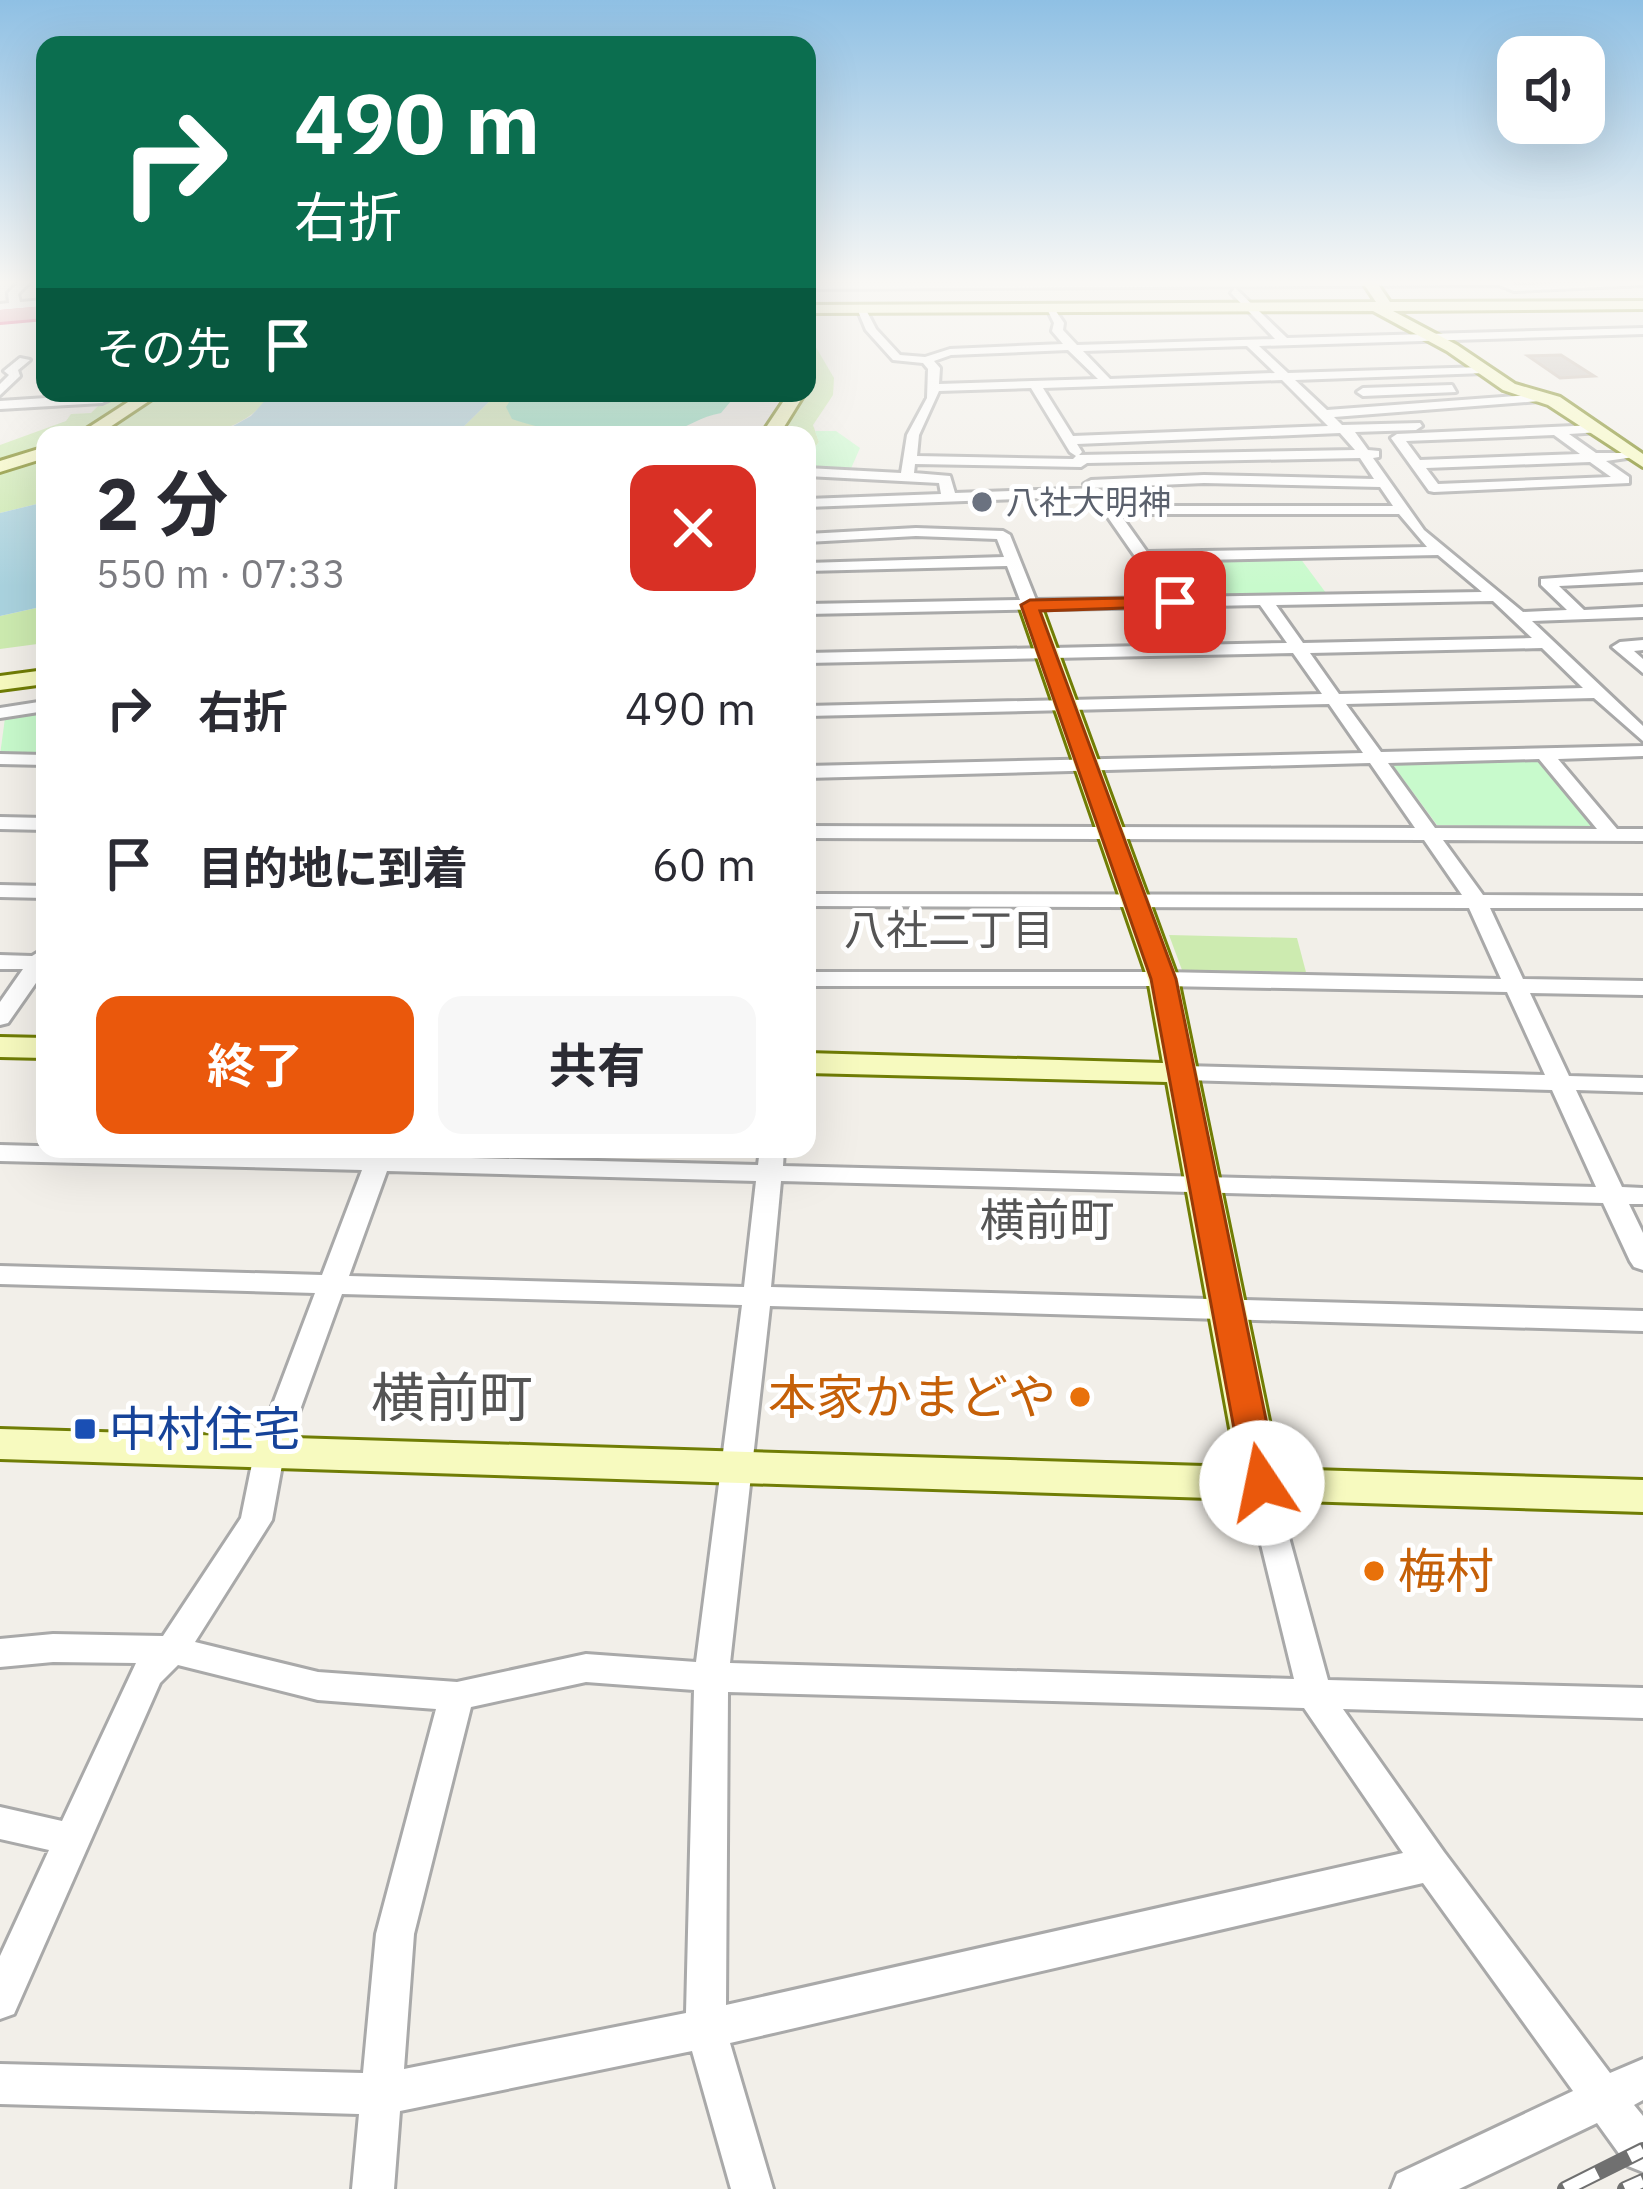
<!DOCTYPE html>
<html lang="ja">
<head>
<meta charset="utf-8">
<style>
  :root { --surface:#fff; --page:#f7f7f7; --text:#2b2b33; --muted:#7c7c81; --accent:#ea580c }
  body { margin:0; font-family:"IBM Plex Sans","Noto Sans JP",sans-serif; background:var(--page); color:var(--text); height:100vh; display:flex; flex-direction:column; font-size:45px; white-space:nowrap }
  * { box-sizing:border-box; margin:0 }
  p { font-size:39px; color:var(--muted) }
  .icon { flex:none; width:66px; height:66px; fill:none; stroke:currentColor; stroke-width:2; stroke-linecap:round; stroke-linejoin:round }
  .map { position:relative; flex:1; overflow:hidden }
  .panel { position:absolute; left:36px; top:426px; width:780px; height:732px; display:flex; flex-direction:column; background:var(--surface); border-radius:24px; box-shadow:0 12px 48px #0002 }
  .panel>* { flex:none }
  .hud { position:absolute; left:36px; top:36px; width:780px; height:366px; border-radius:24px; box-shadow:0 12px 48px #0002; background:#0b6e4f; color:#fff; overflow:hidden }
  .buttons { position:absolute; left:1497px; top:36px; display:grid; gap:24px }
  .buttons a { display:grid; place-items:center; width:108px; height:108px; border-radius:24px; background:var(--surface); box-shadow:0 12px 48px #0002; font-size:60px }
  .pin { position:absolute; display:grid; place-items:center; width:102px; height:102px; color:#fff; margin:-51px; border-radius:24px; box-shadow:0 6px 18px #0006 }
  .me { position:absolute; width:132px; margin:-66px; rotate:349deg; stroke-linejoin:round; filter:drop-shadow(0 0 9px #0008) }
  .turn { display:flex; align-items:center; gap:42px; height:252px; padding:0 60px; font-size:54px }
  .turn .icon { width:156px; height:156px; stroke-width:2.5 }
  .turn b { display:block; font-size:84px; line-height:102px }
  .then { display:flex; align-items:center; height:114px; padding:0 60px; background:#0003; gap:24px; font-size:45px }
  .round { display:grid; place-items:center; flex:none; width:126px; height:126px; border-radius:24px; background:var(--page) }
  .summary { display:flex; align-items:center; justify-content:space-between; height:204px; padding:0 60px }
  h1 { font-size:72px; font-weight:700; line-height:90px }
  .action { display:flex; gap:24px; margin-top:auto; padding:24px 60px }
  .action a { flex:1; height:138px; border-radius:24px; background:var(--accent); color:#fff; font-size:48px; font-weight:700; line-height:138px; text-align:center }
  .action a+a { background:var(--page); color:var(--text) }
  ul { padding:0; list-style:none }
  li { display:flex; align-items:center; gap:36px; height:156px; padding:0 60px }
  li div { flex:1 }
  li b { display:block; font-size:45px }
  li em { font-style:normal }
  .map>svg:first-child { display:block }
  .grass { fill:#cdebb0 }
  .park { fill:#c8facc }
  .pitch { fill:#88e0be }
  .water { fill:#aad3df }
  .building { fill:#c7bfb8; stroke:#c4b6ab; stroke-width:3 }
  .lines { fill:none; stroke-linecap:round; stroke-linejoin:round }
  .street-casing { stroke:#a9a9a9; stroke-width:6 }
  .secondary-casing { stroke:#707d05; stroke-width:6 }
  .highway-casing { stroke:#dc2a67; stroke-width:6 }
  .street { fill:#fff; fill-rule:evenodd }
  .secondary { fill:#f7fabf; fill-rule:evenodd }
  .highway { fill:#e892a2; fill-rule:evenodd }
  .rail-casing { stroke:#707070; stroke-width:16 }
  .rail { stroke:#fff; stroke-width:12; stroke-dasharray:36; stroke-linecap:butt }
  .route { fill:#ea580c; stroke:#983908; stroke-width:3 }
  .worship-dot { fill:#6b7280; stroke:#fff; stroke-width:4.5 }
  .food-dot { fill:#e8710a; stroke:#fff; stroke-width:4.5 }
  .transit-dot { fill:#1a4fb4; stroke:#fff; stroke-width:4.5 }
  .labels { text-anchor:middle; stroke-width:10; stroke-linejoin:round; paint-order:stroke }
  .far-worship-label { font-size:33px; fill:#5b616d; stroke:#fff; text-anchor:start }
  .neighbourhood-label { font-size:42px; fill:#555; stroke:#fff }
  .quarter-label { font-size:45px; fill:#555; stroke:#fff }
  .near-food-label { font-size:48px; fill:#c56008; stroke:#fff; text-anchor:end }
  .near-transit-label { font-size:48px; fill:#164399; stroke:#fff; text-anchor:start }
  .near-quarter-label { font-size:54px; fill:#555; stroke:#fff }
</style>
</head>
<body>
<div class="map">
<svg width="1643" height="2189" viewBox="0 0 1643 2189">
  <rect width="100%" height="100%" fill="#f2efe9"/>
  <g class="grass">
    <path d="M 807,332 L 834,378 L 833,395 L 813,425 L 819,442 L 807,457 L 807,435 L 793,435 L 788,423 L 803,393 L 807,393 Z"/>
    <path d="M 159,393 L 272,393 C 231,451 154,435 91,435 Z"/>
    <path d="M 498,393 L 515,393 L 508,401 L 550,432 L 574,435 L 455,435 Z"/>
    <path d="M 104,400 L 136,400 L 78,435 L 45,435 L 45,449 L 0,464 L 0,445 L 66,421 L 71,414 L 91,413 Z"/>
    <path d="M 45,455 L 45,502 L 0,513 L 0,469 Z"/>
    <path d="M 45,606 L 45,643 L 0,649 L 0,616 Z"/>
    <path d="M 1169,935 L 1297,938 L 1307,976 L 1189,973 L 1182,970 Z"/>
  </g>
  <g class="park">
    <path d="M 815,431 L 836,431 L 860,448 L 849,473 L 807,468 L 807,457 L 819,442 Z"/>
    <path d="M 1294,557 L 1300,558 L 1326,593 L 1186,598 L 1179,596 L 1155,561 Z"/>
    <path d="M 45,710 L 45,756 L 0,755 L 5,718 Z"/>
    <path d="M 1542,758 L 1598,828 L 1437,825 L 1392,764 Z"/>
  </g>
  <path class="pitch" d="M 515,393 L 737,393 L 737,394 L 721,413 C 700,417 689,426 670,433 C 633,446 548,432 512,419 L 506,407 Z"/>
  <g class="water">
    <path d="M 272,393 L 498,393 L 455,435 L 217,435 L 251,416 Z"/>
    <path d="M 45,502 L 45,606 L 0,616 L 0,513 Z"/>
  </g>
  <path class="building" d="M 1561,355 L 1594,376 L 1560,378 L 1528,356 Z"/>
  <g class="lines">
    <defs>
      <g id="street">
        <path d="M 21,280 L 32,280 L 18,294 L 20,302 L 45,300 L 45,306 L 0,310 L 0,304 L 9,303 L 8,293 Z"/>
        <path d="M 1506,280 L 1516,285 L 1643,280 L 1643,285 L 1514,291 L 1499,285 L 807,289 L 807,283 Z"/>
        <path d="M 1235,288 L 1287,338 L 1643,328 L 1643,334 L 1259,346 L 1288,373 L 1484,367 L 1490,370 L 1484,373 L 1295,380 L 1327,410 L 1544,394 L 1540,401 L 1334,417 L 1342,425 L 1420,423 L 1422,426 L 1416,430 L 1355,432 L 1368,450 L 1379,451 L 1379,457 L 1373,458 L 1424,530 L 1523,612 L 1567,610 L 1541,585 L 1541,579 L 1643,572 L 1643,582 L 1559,586 L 1584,610 L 1643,607 L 1643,617 L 1532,621 L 1643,726 L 1643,741 L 1594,698 L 1346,704 L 1381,752 L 1643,746 L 1643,756 L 1558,759 L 1617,829 L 1643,829 L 1643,841 L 1443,840 L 1483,895 L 1643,896 L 1643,908 L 1490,908 L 1523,979 L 1643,981 L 1643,995 L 1530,993 L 1569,1076 L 1643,1078 L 1643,1092 L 1576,1090 L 1622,1187 L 1643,1188 L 1643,1204 L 1629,1204 L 1643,1233 L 1643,1270 L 1634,1267 L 1630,1261 L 1603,1203 L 781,1181 L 771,1287 L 1643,1311 L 1643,1331 L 770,1306 L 730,1663 L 1294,1679 L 1246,1483 L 1250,1475 L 1261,1471 L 1272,1475 L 1328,1680 L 1643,1688 L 1643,1718 L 1343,1709 L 1444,1852 L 1610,2073 L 1643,2059 L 1643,2100 L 1634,2105 L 1643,2116 L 1643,2172 L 1628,2166 L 1597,2123 L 1459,2189 L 1391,2189 L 1397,2174 L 1573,2091 L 1423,1883 L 730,2043 L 773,2189 L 731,2189 L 692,2051 L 400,2111 L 394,2189 L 352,2189 L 359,2114 L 0,2104 L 0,2064 L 363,2073 L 376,1934 L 436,1709 L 318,1700 L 178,1665 L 160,1683 L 14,2014 L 0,2019 L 0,1956 L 49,1850 L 0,1839 L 0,1807 L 62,1821 L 136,1663 L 53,1662 L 0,1667 L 0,1639 L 53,1634 L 163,1636 L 241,1518 L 254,1454 L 315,1293 L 0,1284 L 0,1266 L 322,1275 L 362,1170 L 0,1161 L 0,1145 L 368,1155 L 371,1149 L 393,1149 L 393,1156 L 758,1165 L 760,1149 L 784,1149 L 783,1166 L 1596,1187 L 1552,1090 L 1184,1080 L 1172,1073 L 1184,1066 L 1545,1075 L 1507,992 L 1163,986 L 807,986 L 807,972 L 1163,972 L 1501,979 L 1469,908 L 807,906 L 807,894 L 1462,895 L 1424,840 L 807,838 L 807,826 L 1415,828 L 1370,763 L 807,778 L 807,766 L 1363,753 L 1329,704 L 807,716 L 807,706 L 1322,694 L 1293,653 L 807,663 L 807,653 L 1287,643 L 1260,605 L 807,614 L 807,604 L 1020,600 L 1007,566 L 807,571 L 807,563 L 1004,557 L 997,539 L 916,536 L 807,542 L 807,534 L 916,528 L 1003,531 L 1010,535 L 1036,600 L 1164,598 L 1098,503 L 1100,500 L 1110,500 L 1114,506 L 1393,506 L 1380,487 L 1204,483 L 1091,488 L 1084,484 L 1091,480 L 1204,475 L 1374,479 L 1360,458 L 1087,463 L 1081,467 L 915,464 L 914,473 L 950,476 L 955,493 L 1098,488 L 1105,492 L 1098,496 L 807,507 L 807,499 L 941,494 L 939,483 L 807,476 L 807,468 L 901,473 L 907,435 L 927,398 L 928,369 L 923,363 L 893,360 L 866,330 L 856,306 L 864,306 L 876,329 L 900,355 L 925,357 L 950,349 L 1063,344 L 1052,331 L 1054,323 L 1046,307 L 1051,304 L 1064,323 L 1063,330 L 1077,345 L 1275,339 L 1231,293 ZM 1247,346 L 1275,373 L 1110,379 L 1083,351 ZM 1068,350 L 1098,379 L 939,384 L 940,368 L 934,361 L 951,355 ZM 1282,380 L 1328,426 L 1073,436 L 1043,388 ZM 1031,388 L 1070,452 L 1076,456 L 1073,459 L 917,456 L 919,435 L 939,391 ZM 1340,433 L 1355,450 L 1079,455 L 1082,452 L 1077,444 ZM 1120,514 L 1399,514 L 1427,547 L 1147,552 ZM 1438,555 L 1482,592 L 1180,597 L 1154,561 ZM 1493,601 L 1532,638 L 1303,643 L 1276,605 ZM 1542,648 L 1583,688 L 1339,694 L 1310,653 ZM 1539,759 L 1597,829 L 1435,828 L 1388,763 ZM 387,1171 L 756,1181 L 744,1287 L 349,1276 ZM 342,1294 L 742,1305 L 696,1662 L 586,1654 L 457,1682 L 318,1672 L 195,1642 L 272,1520 L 284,1454 ZM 586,1682 L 694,1690 L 686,2013 L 404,2069 L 414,1934 L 471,1707 ZM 728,1692 L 1304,1708 L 1403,1853 L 726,2005 Z"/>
        <path d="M 20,358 L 30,360 L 18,370 L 20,376 L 0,395 L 0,384 L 9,375 L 4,371 Z"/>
        <path d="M 45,375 L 45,384 L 41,382 L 39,379 Z"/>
        <path d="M 1452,385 L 1456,392 L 1363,396 L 1357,392 L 1363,388 Z"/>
        <path d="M 123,393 L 102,403 L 0,409 L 0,401 Z"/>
        <path d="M 1596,425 L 1600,426 L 1600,432 L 1569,434 L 1596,453 L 1639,453 L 1641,456 L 1606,461 L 1629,477 L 1629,483 L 1434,492 L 1429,491 L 1391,438 L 1397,434 ZM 1554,435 L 1580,454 L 1420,460 L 1406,441 ZM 1590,462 L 1611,477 L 1438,484 L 1426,468 Z"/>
        <path d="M 1643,640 L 1643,650 L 1634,651 L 1643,659 L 1643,673 L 1612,647 L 1620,642 Z"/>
        <path d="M 45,701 L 45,711 L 0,718 L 0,708 Z"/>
        <path d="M 0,754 L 45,755 L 45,765 L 0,764 Z"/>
        <path d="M 0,817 L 45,818 L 45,830 L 0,829 Z"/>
        <path d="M 0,885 L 45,886 L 45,898 L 0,897 Z"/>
        <path d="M 45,948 L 45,970 L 8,1023 L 0,1025 L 0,1002 L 23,969 L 0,969 L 0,955 L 32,956 Z"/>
      </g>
      <g id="secondary">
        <path d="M 1361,280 L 1375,280 L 1390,302 L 1643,301 L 1643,309 L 1393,311 L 1457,345 L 1515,384 L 1560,397 L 1643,454 L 1643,467 L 1548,405 L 1503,390 L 1447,351 L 1373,311 L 807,313 L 807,305 L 1376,302 Z"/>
        <path d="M 142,393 L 161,393 L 98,435 L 77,435 Z"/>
        <path d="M 789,393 L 805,393 L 779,435 L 761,435 Z"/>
        <path d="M 45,447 L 45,458 L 0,472 L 0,461 Z"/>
        <path d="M 1030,599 L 1041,605 L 1178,979 L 1279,1469 L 1643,1480 L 1643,1512 L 0,1459 L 0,1429 L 1237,1467 L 1167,1082 L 807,1073 L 807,1053 L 1163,1063 L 1148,979 L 1019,605 Z"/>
        <path d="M 45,670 L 45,684 L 0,690 L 0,676 Z"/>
        <path d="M 0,1037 L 45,1038 L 45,1058 L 0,1057 Z"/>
      </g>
      <path id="highway" d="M 45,306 L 45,318 L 0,322 L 0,310 Z"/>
    </defs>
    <use href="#street" class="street-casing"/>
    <use href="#secondary" class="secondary-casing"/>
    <use href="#highway" class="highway-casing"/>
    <use href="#street" class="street"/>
    <use href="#secondary" class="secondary"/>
    <use href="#highway" class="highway"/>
    <defs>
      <g id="rail">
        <path d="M 1565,2189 L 1643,2150"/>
        <path d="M 1625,2189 L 1643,2181"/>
      </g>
    </defs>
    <use href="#rail" class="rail-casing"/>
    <use href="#rail" class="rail"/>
  </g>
  <linearGradient id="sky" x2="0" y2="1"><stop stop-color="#8fc0e4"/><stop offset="0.48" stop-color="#f9f8f5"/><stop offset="1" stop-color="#f9f8f5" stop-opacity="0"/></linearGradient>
  <rect width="1643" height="587" fill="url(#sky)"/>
  <path class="route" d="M 1175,597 L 1182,599 L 1182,606 L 1040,611 L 1176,979 L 1279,1483 L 1274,1492 L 1262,1496 L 1249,1492 L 1244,1483 L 1151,979 L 1021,605 L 1030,600 Z"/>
  <circle class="worship-dot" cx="982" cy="502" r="12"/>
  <g class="food-dot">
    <circle cx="1080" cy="1397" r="12"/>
    <circle cx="1374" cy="1571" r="12"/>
  </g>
  <rect class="transit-dot" x="73" y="1417" width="24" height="24" rx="6"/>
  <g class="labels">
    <g class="far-worship-label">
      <text x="1006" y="514">八社大明神</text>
    </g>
    <g class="neighbourhood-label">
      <text x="949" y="945">八社二丁目</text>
    </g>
    <g class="quarter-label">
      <text x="1047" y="1236">横前町</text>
    </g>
    <g class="near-food-label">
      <text x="1056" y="1414">本家かまどや</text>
      <text x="1398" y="1588" text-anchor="start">梅村</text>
    </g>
    <g class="near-transit-label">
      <text x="109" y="1446">中村住宅</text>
    </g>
    <g class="near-quarter-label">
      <text x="452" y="1417">横前町</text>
    </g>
  </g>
</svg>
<div class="buttons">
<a><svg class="icon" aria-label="sound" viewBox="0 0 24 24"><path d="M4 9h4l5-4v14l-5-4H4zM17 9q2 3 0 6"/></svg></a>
</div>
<div class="pin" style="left:1175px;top:602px;background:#d93025"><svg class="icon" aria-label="arrive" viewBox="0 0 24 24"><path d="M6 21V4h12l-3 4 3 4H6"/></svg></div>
<svg class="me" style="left:1262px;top:1483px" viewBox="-20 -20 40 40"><circle r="19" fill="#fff"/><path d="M0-13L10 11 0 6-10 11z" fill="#ea580c"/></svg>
<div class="hud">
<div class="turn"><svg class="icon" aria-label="right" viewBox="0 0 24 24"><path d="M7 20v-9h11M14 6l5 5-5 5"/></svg><div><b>490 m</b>右折</div></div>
<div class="then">その先<svg class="icon" aria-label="arrive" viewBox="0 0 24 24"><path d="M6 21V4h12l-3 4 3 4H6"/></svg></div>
</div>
<section class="panel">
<div class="summary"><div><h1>2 分</h1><p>550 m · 07:33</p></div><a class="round" style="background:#d93025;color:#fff"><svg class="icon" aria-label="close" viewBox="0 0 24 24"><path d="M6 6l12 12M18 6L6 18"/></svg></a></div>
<ul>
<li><svg class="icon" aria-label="right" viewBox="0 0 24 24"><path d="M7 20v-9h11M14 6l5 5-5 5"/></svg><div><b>右折</b></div><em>490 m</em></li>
<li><svg class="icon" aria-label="arrive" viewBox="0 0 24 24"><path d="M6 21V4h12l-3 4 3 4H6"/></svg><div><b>目的地に到着</b></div><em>60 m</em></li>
</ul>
<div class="action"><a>終了</a><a>共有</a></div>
</section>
</div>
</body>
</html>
